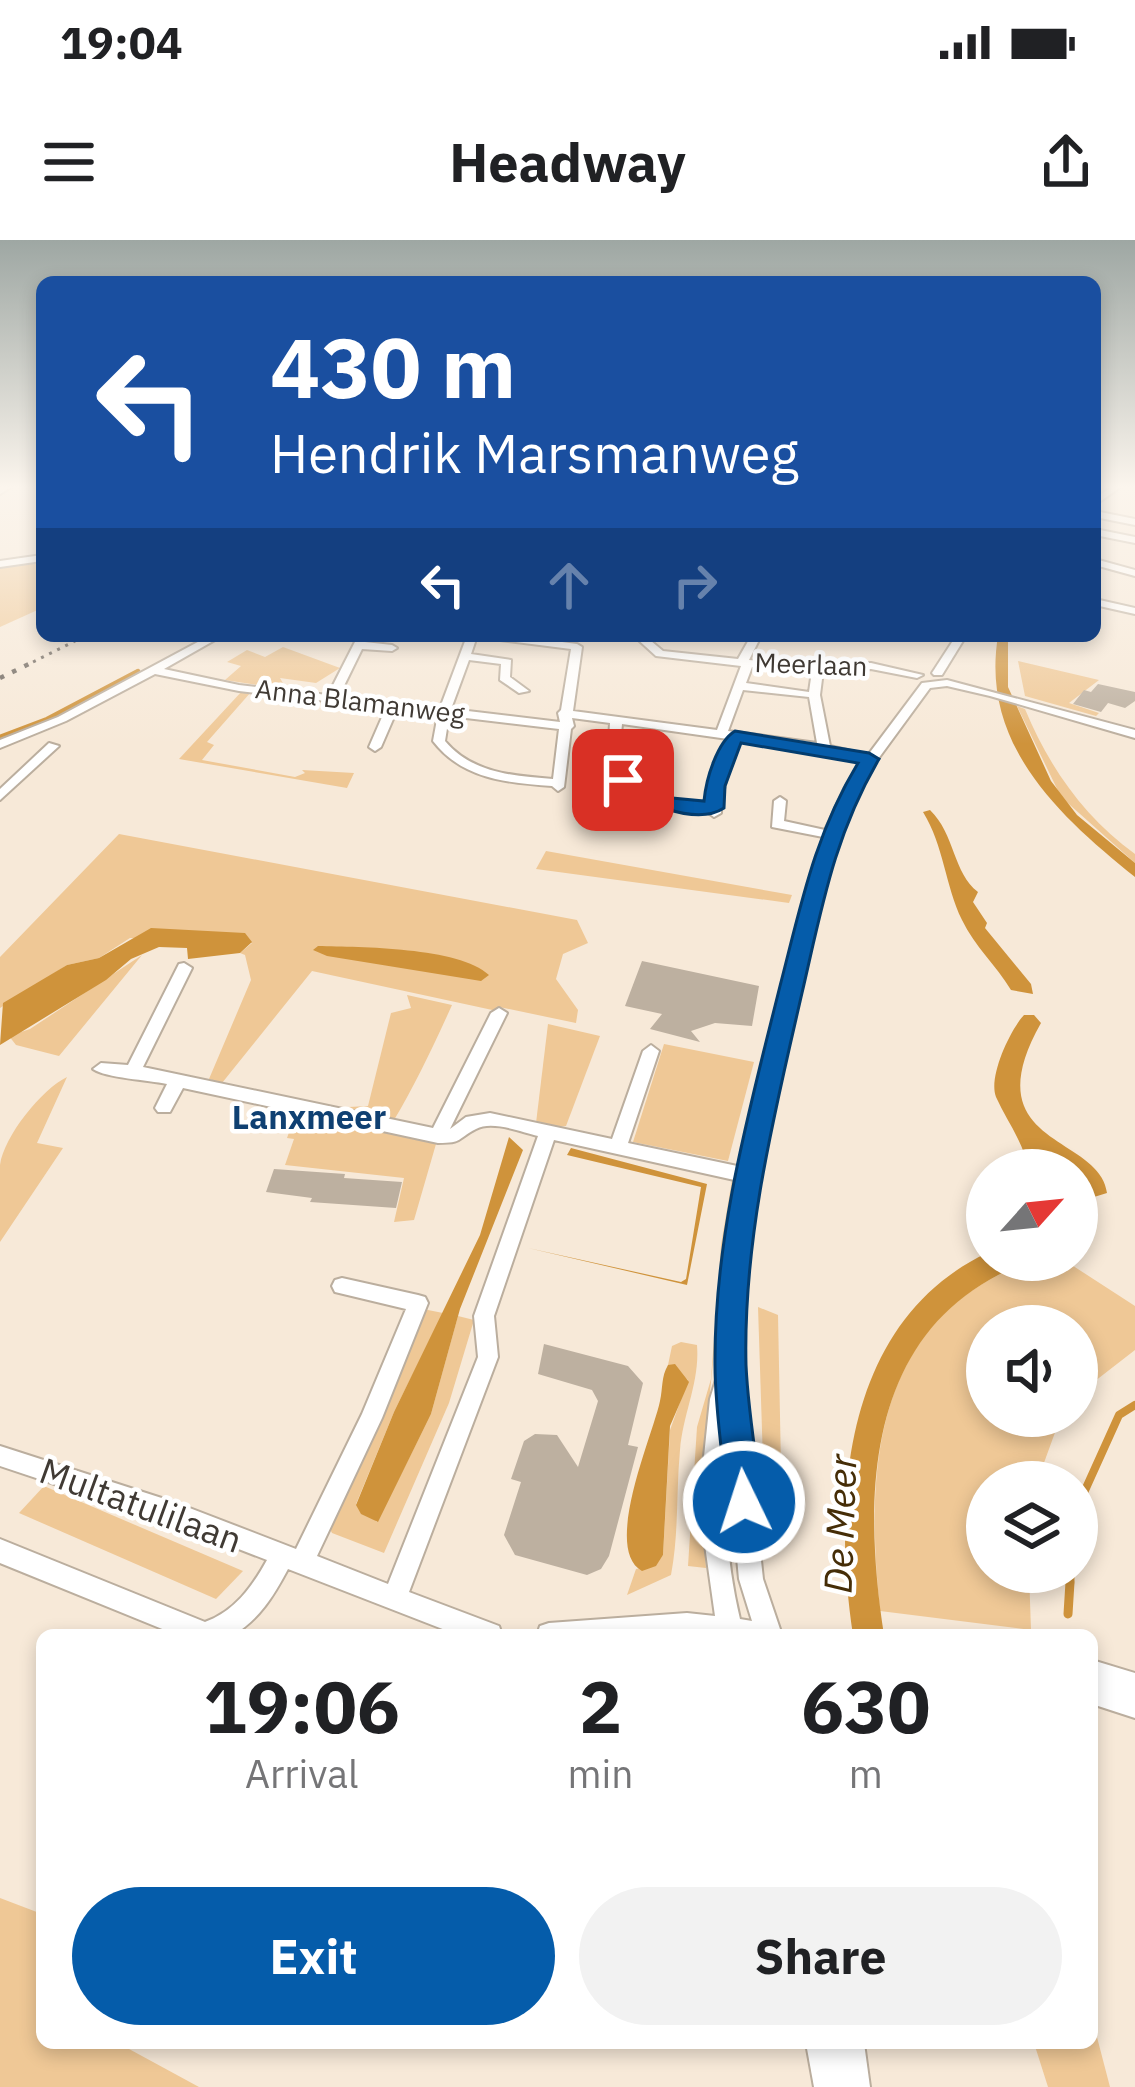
<!DOCTYPE html>
<html lang="en">
<head>
<meta charset="utf-8">
<style>
  :root { --surface:#fff; --page:#f2f2f2; --text:#202124; --muted:#757577; --accent:#055caa }
  body { margin:0; font-family:"IBM Plex Sans",sans-serif; background:var(--page); color:var(--text); height:100vh; display:flex; flex-direction:column; font-size:45px; white-space:nowrap }
  * { box-sizing:border-box; margin:0 }
  p { font-size:39px; color:var(--muted) }
  .icon { flex:none; width:66px; height:66px; fill:none; stroke:currentColor; stroke-width:2; stroke-linecap:round; stroke-linejoin:round }
  .map { position:relative; flex:1; overflow:hidden }
  .sheet { position:absolute; left:36px; top:1389px; width:1062px; height:420px; display:flex; flex-direction:column; background:var(--surface); border-radius:18px; box-shadow:0 6px 18px #0003 }
  .sheet>* { flex:none }
  .guide { position:absolute; left:36px; top:36px; width:1065px; height:366px; border-radius:18px; box-shadow:0 6px 18px #0003; background:#1a4fa0; color:#fff; overflow:hidden }
  .needle { width:78px; rotate:63deg }
  .tools { position:absolute; left:966px; top:909px; display:grid; gap:24px }
  .tools a { display:grid; place-items:center; width:132px; height:132px; border-radius:50%; background:var(--surface); box-shadow:0 6px 18px #0003; font-size:60px }
  .pin { position:absolute; display:grid; place-items:center; width:102px; height:102px; color:#fff; margin:-51px; border-radius:24px; box-shadow:0 6px 18px #0006 }
  .me { position:absolute; width:132px; margin:-66px; rotate:356deg; stroke-linejoin:round; filter:drop-shadow(0 0 9px #0008) }
  .turn { display:flex; align-items:center; gap:42px; height:252px; padding:0 36px; font-size:54px }
  .turn .icon { width:156px; height:156px; stroke-width:2.5 }
  .turn b { display:block; font-size:84px; line-height:102px }
  .lanes { display:flex; align-items:center; height:114px; padding:0 36px; background:#0003; justify-content:center; gap:60px; direction:ltr }
  .lanes .off { opacity:.35 }
  .eta { display:flex; justify-content:space-evenly; align-items:center; height:204px; text-align:center }
  .eta b { font-size:72px; font-weight:700; line-height:84px }
  .button { display:flex; gap:24px; margin-top:auto; padding:24px 36px }
  .button a { flex:1; height:138px; border-radius:72px; background:var(--accent); color:#fff; font-size:48px; font-weight:700; line-height:138px; text-align:center }
  .button a+a { background:var(--page); color:var(--text) }
  .status { display:flex; justify-content:space-between; align-items:center; height:84px; padding:0 60px; background:var(--surface); direction:ltr }
  .status svg { height:33px; fill:currentColor }
  header { display:flex; justify-content:space-between; align-items:center; height:156px; padding:0 36px; background:var(--surface); font-size:54px; font-weight:700 }
  .map>svg:first-child { display:block }
  .green { fill:#efc896 }
  .water { fill:#cf933b }
  .lines { fill:none; stroke-linecap:round; stroke-linejoin:round }
  .stream-far2 { stroke:#cf933b; stroke-width:4.5 }
  .stream-far1 { stroke:#cf933b; stroke-width:8 }
  .stream { stroke:#cf933b; stroke-width:9 }
  .building { fill:#bdb0a0 }
  .minor-casing { stroke:#bbae9e; stroke-width:4 }
  .minor { fill:#fff; fill-rule:evenodd }
  .rail-far1 { stroke:#696159; stroke-width:3; stroke-dasharray:3 6; stroke-linecap:butt }
  .rail { stroke:#696159; stroke-width:4.5; stroke-dasharray:4.5 9; stroke-linecap:butt }
  .route { fill:#055caa; stroke:#033c6e; stroke-width:3 }
  .labels { text-anchor:middle; stroke-width:9; stroke-linejoin:round; paint-order:stroke }
  .far-street-label { font-size:27px; fill:#403a34; stroke:#fff }
  .neighbourhood-label { font-size:33px; font-weight:bold; fill:#0f4072; stroke:#fff }
  .near-street-label { font-size:36px; fill:#403a34; stroke:#fff }
  .near-water-label { font-size:39px; font-style:italic; fill:#452d07; stroke:#fff }
</style>
</head>
<body>
<div class="status"><b>19:04</b><svg viewBox="0 0 49 12"><path d="M0 12V9h3v3zM5 12V6h3v6zM10 12V3h3v9zM15 12V0h3v12zM26 1h20v11H26zM47 4h2v5h-2z"/></svg></div>
<header><svg class="icon" aria-label="menu" viewBox="0 0 24 24"><path d="M4 6h16M4 12h16M4 18h16"/></svg>Headway<svg class="icon" aria-label="share" viewBox="0 0 24 24"><path d="M12 15V3M7 8l5-5 5 5M5 13v7h14v-7"/></svg></header>
<div class="map">
<svg width="1135" height="1847" viewBox="0 0 1135 1847">
  <rect width="100%" height="100%" fill="#f7e9d8"/>
  <g class="green">
    <path d="M 42,320 L 42,368 L 0,387 L 0,326 Z"/>
    <path d="M 283,407 L 340,428 L 316,443 L 280,438 L 284,445 L 315,450 L 309,453 L 225,440 L 241,426 L 227,422 L 247,410 L 265,417 Z"/>
    <path d="M 1018,421 L 1099,440 L 1069,463 L 1099,473 L 1096,476 L 1025,456 Z"/>
    <path d="M 243,450 L 251,452 L 207,502 L 214,505 L 202,520 L 295,537 L 305,533 L 302,530 L 354,533 L 347,548 L 179,519 Z"/>
    <path d="M 1017,466 L 1025,469 C 1049,527 1084,577 1135,614 L 1135,623 L 1061,557 Z"/>
    <path d="M 119,594 L 577,680 L 588,703 L 563,714 L 556,739 L 578,770 L 576,783 L 499,767 L 497,771 L 312,731 L 222,843 L 209,839 L 251,740 L 245,715 L 240,713 L 252,703 L 130,698 L 99,718 L 67,725 L 0,768 L 0,717 Z"/>
    <path d="M 546,611 L 792,655 L 789,663 L 536,629 Z"/>
    <path d="M 142,715 L 59,816 L 16,805 L 9,796 L 30,789 Z"/>
    <path d="M 407,755 L 452,765 C 434,805 414,847 394,880 L 330,868 L 368,866 L 391,773 L 411,768 Z"/>
    <path d="M 548,784 L 600,796 L 566,886 L 549,888 L 536,883 Z"/>
    <path d="M 664,804 L 754,822 L 728,921 L 633,902 Z"/>
    <path d="M 67,837 L 37,903 L 63,908 L 0,1002 C 0,977 0,950 0,925 C 4,896 42,849 67,837 Z"/>
    <path d="M 303,874 L 436,904 L 414,980 L 394,982 L 404,938 L 285,925 L 294,899 L 287,898 L 293,881 Z"/>
    <path d="M 732,940 L 740,942 C 717,1068 699,1199 706,1328 L 688,1326 L 697,1187 L 711,1139 L 721,1005 Z"/>
    <path d="M 1034,1020 L 1064,1020 L 1135,1066 L 1135,1110 L 1077,1155 L 1077,1086 L 987,1086 L 987,1176 L 1061,1176 L 1037,1242 L 987,1242 L 987,1332 L 1029,1332 L 1031,1390 L 880,1371 C 865,1228 873,1075 1034,1020 Z"/>
    <path d="M 758,1067 L 778,1075 L 781,1227 L 763,1221 Z"/>
    <path d="M 423,1069 L 443,1073 L 394,1172 L 356,1264 L 377,1282 L 431,1174 L 458,1076 L 474,1080 L 449,1163 L 384,1313 L 332,1293 L 329,1287 Z"/>
    <path d="M 681,1102 L 697,1105 C 700,1142 683,1173 680,1210 C 676,1252 679,1293 671,1335 L 627,1355 L 636,1329 L 656,1325 L 663,1315 L 670,1190 L 688,1140 L 668,1125 L 672,1106 Z"/>
    <path d="M 44,1246 L 243,1331 L 216,1359 L 19,1273 Z"/>
    <path d="M 0,1658 L 42,1674 L 42,1803 L 118,1803 L 199,1847 L 0,1847 Z"/>
    <path d="M 1092,1778 L 1110,1847 L 1048,1847 L 1034,1803 L 1092,1803 Z"/>
  </g>
  <g class="water">
    <path d="M 998,396 L 1008,396 L 1008,447 L 1051,541 L 1077,575 L 1135,623 L 1135,637 C 1059,576 980,504 998,396 Z"/>
    <path d="M 930,570 C 955,594 953,633 978,652 L 973,662 L 987,683 L 985,688 L 1031,744 L 1033,754 L 1011,750 C 996,725 975,707 962,680 C 945,645 944,606 923,572 Z"/>
    <path d="M 151,688 L 245,693 L 252,702 L 240,713 L 188,719 L 187,708 L 159,707 L 131,719 L 106,740 L 0,805 L 3,763 L 67,725 L 99,718 Z"/>
    <path d="M 318,706 C 360,707 459,707 489,735 L 481,741 L 327,716 L 313,710 Z"/>
    <path d="M 1024,775 L 1034,775 L 1041,783 C 971,907 1100,894 1107,953 L 1094,957 L 1079,953 L 1077,930 L 1046,930 L 1026,919 C 1019,896 1006,879 996,857 C 988,837 1010,790 1024,775 Z"/>
    <path d="M 509,897 L 523,910 L 460,1069 L 431,1174 L 378,1282 L 361,1274 L 356,1265 L 394,1172 L 480,995 Z"/>
    <path d="M 571,908 L 707,944 L 687,1045 L 528,1008 L 681,1042 L 686,1039 L 701,947 L 567,915 Z"/>
    <path d="M 987,1013 L 987,1020 L 1034,1020 C 867,1077 861,1247 884,1395 L 853,1395 C 832,1257 844,1081 987,1013 Z"/>
    <path d="M 675,1124 L 689,1142 L 670,1186 L 663,1315 L 656,1326 L 642,1331 C 602,1309 653,1195 660,1161 C 663,1148 661,1137 668,1125 Z"/>
  </g>
  <g class="lines">
    <path class="stream-far2" d="M 0,497 L 47,479 L 138,431"/>
    <g class="stream-far1">
      <path d="M 1077,1268 L 1119,1175 L 1135,1165"/>
      <path d="M 1070,1345 L 1071,1332"/>
    </g>
    <path class="stream" d="M 1068,1374 L 1070,1342"/>
  </g>
  <g class="building">
    <path d="M 1098,444 L 1135,452 L 1135,461 L 1125,468 L 1108,463 L 1101,472 L 1073,464 L 1084,450 L 1091,452 Z"/>
    <path d="M 642,721 L 759,746 L 752,786 L 715,783 L 691,791 L 700,802 L 650,789 L 662,774 L 625,766 Z"/>
    <path d="M 274,929 L 345,934 L 344,938 L 402,942 L 396,968 L 310,962 L 312,958 L 266,952 Z"/>
    <path d="M 544,1104 L 628,1126 L 643,1143 L 628,1205 L 638,1207 L 609,1316 L 601,1329 L 587,1335 L 515,1315 L 504,1295 L 521,1242 L 511,1239 L 524,1201 L 535,1194 L 557,1195 L 578,1227 L 598,1161 L 592,1150 L 538,1134 Z"/>
  </g>
  <g class="lines">
    <defs>
      <g id="minor">
        <path d="M 3,246 L 13,246 L 0,254 L 0,248 Z"/>
        <path d="M 1113,246 L 1122,246 L 1095,265 L 1095,258 Z"/>
        <path d="M 1095,271 L 1135,279 L 1135,285 L 1095,277 Z"/>
        <path d="M 1095,289 L 1135,297 L 1135,303 L 1095,295 Z"/>
        <path d="M 42,315 L 42,321 L 0,327 L 0,321 Z"/>
        <path d="M 1095,319 L 1135,330 L 1135,336 L 1095,325 Z"/>
        <path d="M 1095,359 L 1135,368 L 1135,374 L 1095,365 Z"/>
        <path d="M 209,396 L 222,396 L 164,429 L 239,445 L 328,455 L 358,396 L 368,396 L 365,402 L 392,405 L 397,408 L 392,411 L 362,409 L 339,456 L 440,468 L 467,396 L 477,396 L 471,414 L 511,420 L 510,437 L 529,451 L 519,453 L 500,440 L 501,424 L 469,420 L 451,469 L 560,482 L 558,473 L 561,470 L 571,409 L 492,399 L 487,396 L 517,396 L 577,404 L 582,407 L 573,471 L 717,490 L 741,426 L 656,416 L 634,396 L 645,396 L 663,411 L 738,419 L 751,396 L 761,396 L 749,420 L 796,425 L 871,423 L 923,435 L 917,438 L 871,429 L 823,431 L 820,455 L 830,506 L 868,515 L 922,443 L 947,440 L 1135,490 L 1135,498 L 990,456 L 947,446 L 930,448 L 856,549 L 837,595 L 766,893 L 745,1016 L 740,1126 L 763,1339 L 782,1395 L 537,1395 L 540,1386 L 549,1383 L 687,1373 L 715,1376 L 704,1298 L 703,1226 L 710,1159 L 720,1127 L 725,1016 L 739,941 L 554,900 L 494,1076 L 498,1117 L 409,1352 L 499,1386 L 502,1395 L 458,1395 L 288,1329 C 274,1355 260,1379 233,1395 L 177,1395 L 0,1323 L 0,1299 L 205,1382 C 235,1371 252,1347 267,1320 L 174,1284 L 0,1226 L 0,1206 L 174,1262 L 296,1309 L 362,1174 L 406,1069 L 335,1052 L 332,1046 L 335,1040 L 342,1038 L 418,1055 L 425,1057 L 428,1063 L 382,1178 L 317,1316 L 388,1344 L 478,1117 L 474,1076 L 538,896 C 521,892 492,880 476,889 C 456,899 464,903 438,903 L 183,848 L 170,872 L 158,872 L 155,868 L 167,844 C 148,840 106,838 93,829 L 101,823 L 128,825 L 179,724 L 184,723 L 192,728 L 143,827 L 433,888 L 491,773 L 499,768 L 507,773 L 450,889 L 466,877 L 490,873 L 612,899 L 643,811 L 651,805 L 659,811 L 628,903 L 742,927 L 823,597 L 772,587 L 774,561 L 780,557 L 786,561 L 784,581 L 825,590 L 844,549 L 864,521 L 824,512 L 740,500 C 732,526 721,547 721,573 L 714,577 C 705,569 691,570 678,568 C 615,559 606,543 610,483 L 572,478 L 574,486 L 571,489 L 564,547 L 558,551 L 552,546 C 507,543 462,539 433,501 L 438,474 L 397,470 L 381,507 L 375,511 L 369,507 L 386,468 L 239,451 L 155,434 L 66,481 L 0,508 L 0,500 L 58,477 ZM 752,427 L 812,431 L 809,452 L 746,443 ZM 743,450 L 809,457 L 817,503 L 728,491 ZM 449,476 L 559,489 L 553,539 C 513,536 472,533 445,501 ZM 622,484 L 728,499 C 721,521 709,542 708,564 C 679,561 629,561 621,525 C 618,512 621,497 622,484 ZM 726,1200 L 739,1339 L 752,1381 L 740,1379 C 726,1321 723,1260 726,1200 Z"/>
        <path d="M 956,396 L 966,396 L 942,435 L 934,435 L 932,433 Z"/>
        <path d="M 49,503 L 59,506 L 0,560 L 0,549 Z"/>
        <path d="M 1092,1420 L 1135,1433 L 1135,1478 L 1092,1464 Z"/>
        <path d="M 806,1803 L 864,1803 L 870,1847 L 814,1847 Z"/>
      </g>
    </defs>
    <use href="#minor" class="minor-casing"/>
    <use href="#minor" class="minor"/>
    <path class="rail-far1" d="M 25,426 L 85,396"/>
    <path class="rail" d="M 0,438 L 31,423"/>
  </g>
  <linearGradient id="sky" x2="0" y2="1"><stop stop-color="#9ea7a3"/><stop offset="0.49" stop-color="#fbf5ed"/><stop offset="1" stop-color="#fbf5ed" stop-opacity="0"/></linearGradient>
  <rect width="1135" height="504" fill="url(#sky)"/>
  <path class="route" d="M 735,491 L 869,513 L 879,519 C 834,596 822,667 802,753 C 774,875 743,999 746,1125 C 748,1170 756,1217 762,1262 L 757,1274 L 744,1279 L 732,1274 L 727,1262 C 723,1217 715,1170 715,1125 C 714,996 749,871 780,746 C 801,665 814,596 858,523 L 741,503 L 725,546 L 724,568 C 695,587 637,561 614,540 L 623,535 L 672,558 L 704,561 C 706,539 717,502 735,491 Z"/>
  <g class="labels">
    <g class="far-street-label">
      <text transform="translate(811 425) rotate(2)" y="9">Meerlaan</text>
      <text transform="translate(360 462) rotate(7)" y="9">Anna Blamanweg</text>
    </g>
    <g class="neighbourhood-label">
      <text x="309" y="889">Lanxmeer</text>
    </g>
    <g class="near-street-label">
      <text transform="translate(141 1265) rotate(20)" y="13">Multatulilaan</text>
    </g>
    <g class="near-water-label">
      <text transform="translate(840 1284) rotate(-88)" y="14">De Meer</text>
    </g>
  </g>
</svg>
<div class="tools">
<a><svg class="needle" viewBox="-14 -14 28 28"><path d="M0-13l5 13h-10z" fill="#e53935"/><path d="M0 13l5-13h-10z" fill="#757577"/></svg></a>
<a><svg class="icon" aria-label="sound" viewBox="0 0 24 24"><path d="M4 9h4l5-4v14l-5-4H4zM17 9q2 3 0 6"/></svg></a>
<a><svg class="icon" aria-label="layers" viewBox="0 0 24 24"><path d="M12 4l9 5-9 5-9-5zM3 14l9 5 9-5"/></svg></a>
</div>
<div class="pin" style="left:623px;top:540px;background:#d93025"><svg class="icon" aria-label="arrive" viewBox="0 0 24 24"><path d="M6 21V4h12l-3 4 3 4H6"/></svg></div>
<svg class="me" style="left:744px;top:1262px" viewBox="-20 -20 40 40"><circle r="17" fill="#055caa" stroke="#fff" stroke-width="3"/><path d="M0-11L8 9 0 5-8 9z" fill="#fff"/></svg>
<div class="guide">
<div class="turn"><svg class="icon" aria-label="left" viewBox="0 0 24 24"><path d="M17 20v-9H6M10 6l-5 5 5 5"/></svg><div><b>430 m</b>Hendrik Marsmanweg</div></div>
<div class="lanes"><svg class="icon" aria-label="left" viewBox="0 0 24 24"><path d="M17 20v-9H6M10 6l-5 5 5 5"/></svg><svg class="icon off" aria-label="ahead" viewBox="0 0 24 24"><path d="M12 20V5M6 11l6-6 6 6"/></svg><svg class="icon off" aria-label="right" viewBox="0 0 24 24"><path d="M7 20v-9h11M14 6l5 5-5 5"/></svg></div>
</div>
<section class="sheet">
<div class="eta">
<div><b>19:06</b><p>Arrival</p></div>
<div><b>2</b><p>min</p></div>
<div><b>630</b><p>m</p></div>
</div>
<div class="button"><a>Exit</a><a>Share</a></div>
</section>
</div>
</body>
</html>
